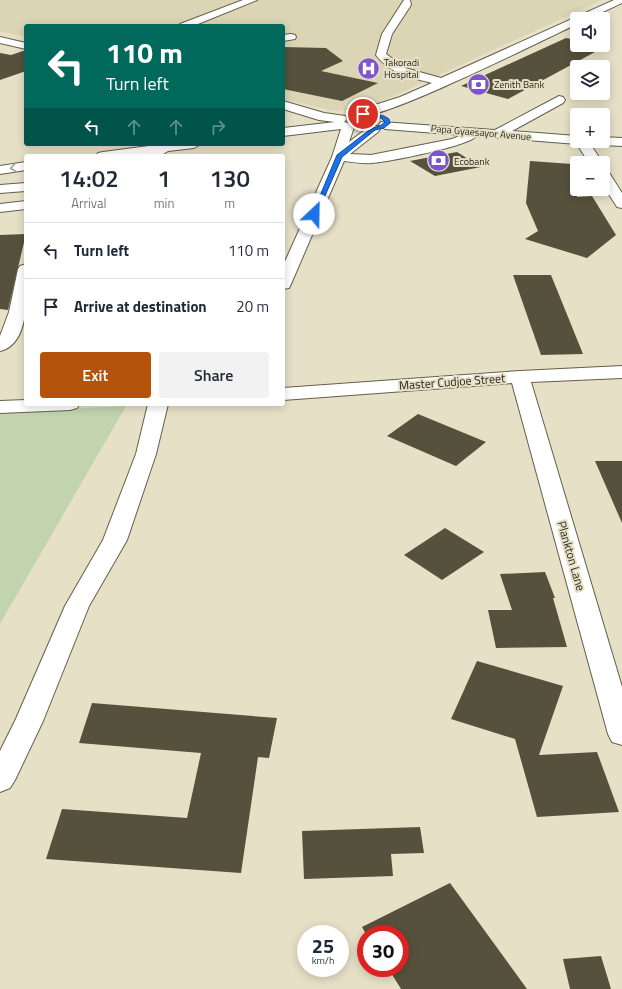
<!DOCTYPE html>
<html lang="en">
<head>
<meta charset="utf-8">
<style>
  :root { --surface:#fff; --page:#f2f2f3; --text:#1f2937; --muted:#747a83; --line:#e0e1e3; --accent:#b45309 }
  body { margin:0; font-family:"Titillium Web",sans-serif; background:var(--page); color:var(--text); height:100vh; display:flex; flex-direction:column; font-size:15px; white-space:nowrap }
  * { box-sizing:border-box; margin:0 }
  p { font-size:13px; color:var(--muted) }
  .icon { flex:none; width:22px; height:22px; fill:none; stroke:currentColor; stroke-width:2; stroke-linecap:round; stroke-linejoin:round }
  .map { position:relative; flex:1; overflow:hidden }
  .details { position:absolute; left:24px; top:154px; width:261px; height:252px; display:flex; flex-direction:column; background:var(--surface); border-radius:4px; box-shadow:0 2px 10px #0003 }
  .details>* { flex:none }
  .top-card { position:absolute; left:24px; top:24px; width:261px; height:122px; border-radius:4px; box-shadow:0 2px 10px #0003; background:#00695c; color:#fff; overflow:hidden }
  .buttons { position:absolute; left:570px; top:12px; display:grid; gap:8px }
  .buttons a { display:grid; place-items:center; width:40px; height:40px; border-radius:4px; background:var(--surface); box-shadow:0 2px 10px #0003; font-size:20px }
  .speed { position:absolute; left:297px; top:925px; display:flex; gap:8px; font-size:20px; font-weight:700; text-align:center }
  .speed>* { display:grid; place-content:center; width:52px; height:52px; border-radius:50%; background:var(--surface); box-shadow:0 2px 10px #0003; line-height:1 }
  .speed small { font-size:10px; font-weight:400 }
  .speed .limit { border:6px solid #d22; background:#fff; color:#111 }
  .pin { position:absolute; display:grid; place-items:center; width:34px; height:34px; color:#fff; margin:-17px; border:2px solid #fff; border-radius:50%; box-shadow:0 1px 4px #0007 }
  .me { position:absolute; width:44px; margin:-22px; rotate:24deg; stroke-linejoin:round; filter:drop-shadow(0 0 3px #0008) }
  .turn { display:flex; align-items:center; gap:14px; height:84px; padding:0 16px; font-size:18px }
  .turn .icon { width:52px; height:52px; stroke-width:2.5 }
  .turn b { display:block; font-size:28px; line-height:34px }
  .lanes { display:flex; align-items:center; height:38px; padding:0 16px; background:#0003; justify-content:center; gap:20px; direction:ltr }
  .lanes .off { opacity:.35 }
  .eta { display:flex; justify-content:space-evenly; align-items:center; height:68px; text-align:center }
  .eta b { font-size:24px; font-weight:600; line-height:28px }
  .primary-button { display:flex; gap:8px; margin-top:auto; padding:8px 16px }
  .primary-button a { flex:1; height:46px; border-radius:4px; background:var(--accent); color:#fff; font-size:16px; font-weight:600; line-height:46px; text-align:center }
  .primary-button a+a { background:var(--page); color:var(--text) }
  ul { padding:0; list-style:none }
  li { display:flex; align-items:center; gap:12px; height:56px; padding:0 16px; border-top:1px solid var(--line) }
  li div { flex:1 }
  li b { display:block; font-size:15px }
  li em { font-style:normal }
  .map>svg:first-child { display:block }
  .built { fill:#dbd4b5 }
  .green { fill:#c2d4ae }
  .building { fill:#56513c }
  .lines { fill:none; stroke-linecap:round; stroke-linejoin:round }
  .minor-casing { stroke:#645f4a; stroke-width:2 }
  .minor { fill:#fff; fill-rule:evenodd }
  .oneway { stroke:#a09f9a }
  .route { fill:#1a73e8; stroke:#114b97 }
  .labels { text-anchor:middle; stroke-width:4; stroke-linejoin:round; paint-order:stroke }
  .far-poi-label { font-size:10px; fill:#2b291f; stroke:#e6e0c7; text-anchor:start }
  .far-street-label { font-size:10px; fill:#2b291f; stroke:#e6e0c7 }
  .street-label { font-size:12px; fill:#2b291f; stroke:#e6e0c7 }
</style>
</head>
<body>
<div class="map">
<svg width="622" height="989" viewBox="0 0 622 989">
  <rect width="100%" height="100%" fill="#e6e0c7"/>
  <path class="built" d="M 0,0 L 602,0 L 365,109 L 334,111 L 283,99 L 283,26 L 26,26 L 26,37 L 0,31 Z"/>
  <path class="green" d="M 126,406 L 0,624 L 0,412 Z"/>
  <g class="building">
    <path d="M 566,38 L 577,40 L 577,45 L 608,45 L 508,99 L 461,86 Z"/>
    <path d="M 283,47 L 326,48 L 343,61 L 321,71 L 378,83 L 342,101 L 283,89 Z"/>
    <path d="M 26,50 L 26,71 L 0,80 L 0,53 L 11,55 Z"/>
    <path d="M 457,152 L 481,167 L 435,176 L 410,161 Z"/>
    <path d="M 530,161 L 572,164 L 577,172 L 577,197 L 592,196 L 616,235 L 587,258 L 525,239 L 538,231 L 526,203 Z"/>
    <path d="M 26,234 L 8,310 L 0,309 L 0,235 Z"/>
    <path d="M 513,275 L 551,275 L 583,354 L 541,355 Z"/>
    <path d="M 418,414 L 486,442 L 456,466 L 387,436 Z"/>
    <path d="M 595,461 L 622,461 L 622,523 Z"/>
    <path d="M 445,528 L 484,552 L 442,580 L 404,555 Z"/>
    <path d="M 545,572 L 555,598 L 553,598 L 567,647 L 496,648 L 488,610 L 512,610 L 500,574 Z"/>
    <path d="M 477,661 L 563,686 L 539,755 L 597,752 L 619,812 L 537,817 L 515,739 L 451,719 Z"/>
    <path d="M 92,703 L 277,718 L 269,758 L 258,757 L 241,873 L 46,859 L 62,809 L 187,818 L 201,753 L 79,743 Z"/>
    <path d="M 420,827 L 424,853 L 391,854 L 393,876 L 304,879 L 302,831 Z"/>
    <path d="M 450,883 L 527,989 L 401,989 L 388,968 L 400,968 L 400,934 L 366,934 L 362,927 Z"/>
    <path d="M 601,956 L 611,989 L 570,989 L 563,959 Z"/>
  </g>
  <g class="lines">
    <defs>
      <g id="minor">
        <path d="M 243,0 L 257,0 L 193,26 L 179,26 L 180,24 Z"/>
        <path d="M 404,0 L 410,0 L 411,5 L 392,34 L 386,54 L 405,68 L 441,78 L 614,0 L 622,0 L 622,3 L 588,19 L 577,19 L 577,24 C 545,39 382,121 359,116 L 357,113 L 359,110 L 400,97 L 432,83 C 411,78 389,73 376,55 L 382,34 Z"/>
        <path d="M 291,34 L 295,35 L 296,37 L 295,39 L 283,41 L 283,35 Z"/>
        <path d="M 0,37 L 26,43 L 26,49 L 0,43 Z"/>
        <path d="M 559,96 L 563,97 L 565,100 L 563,103 L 512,131 L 577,136 L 577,141 L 588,141 L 603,163 L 589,163 L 577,144 L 476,136 C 470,146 387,162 372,163 C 363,164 353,162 344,161 L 291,284 L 289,288 L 283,289 L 283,266 L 332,157 L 341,129 L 283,136 L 283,128 L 335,122 L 319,120 L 283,109 L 283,101 L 324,113 L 345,116 L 347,119 L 344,122 L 352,124 L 354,127 L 349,142 L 370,126 L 378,126 L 380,129 L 378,132 L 350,154 L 371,155 L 452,139 L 462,135 L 385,129 L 379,125 L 381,122 L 495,130 Z"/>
        <path d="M 603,137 L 622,138 L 622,146 L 601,145 L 595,141 L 603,141 Z"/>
        <path d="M 164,144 L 201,144 L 194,148 L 168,151 L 160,156 L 144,156 L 145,154 L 96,156 L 98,153 L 103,152 Z"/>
        <path d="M 26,162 L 26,170 L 0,174 L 0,166 Z"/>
        <path d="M 603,170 L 608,171 L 622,193 L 622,208 L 617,207 L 603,185 Z"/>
        <path d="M 26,183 L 26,191 L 0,193 L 0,185 Z"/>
        <path d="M 26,201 L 26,209 L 0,212 L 0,204 Z"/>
        <path d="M 26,264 C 26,289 32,344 0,351 L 0,336 L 9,312 L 18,269 L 20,266 Z"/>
        <path d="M 622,366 L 622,378 L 531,382 L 622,687 L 622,745 L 612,742 L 608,734 L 512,383 L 283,400 L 283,388 L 520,371 Z"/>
        <path d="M 26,400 L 26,404 L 80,404 L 77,408 L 70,410 L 0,413 L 0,401 Z"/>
        <path d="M 148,404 L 168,404 L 156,454 L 127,540 L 89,606 L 43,721 L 15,780 L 10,788 L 0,792 L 0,751 L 15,721 L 65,606 L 103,540 L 136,454 Z"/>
      </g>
    </defs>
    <use href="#minor" class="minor-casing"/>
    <use href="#minor" class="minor"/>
  </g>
  <defs><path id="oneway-chevron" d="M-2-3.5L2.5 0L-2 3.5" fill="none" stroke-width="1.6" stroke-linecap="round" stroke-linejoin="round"/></defs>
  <use class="oneway" href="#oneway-chevron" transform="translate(13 168) rotate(172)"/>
  <path class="route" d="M 363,112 L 384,116 L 389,119 L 390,123 L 384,128 L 375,130 L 342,157 L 317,214 L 312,215 L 337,155 L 372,128 L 380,126 L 385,122 L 381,118 L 361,115 Z"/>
  <defs>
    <symbol id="hospital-disc" viewBox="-11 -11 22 22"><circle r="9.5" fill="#7d54cd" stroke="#e6e0c7"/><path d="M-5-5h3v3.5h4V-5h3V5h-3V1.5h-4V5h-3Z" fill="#fff"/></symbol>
    <symbol id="bank-disc" viewBox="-11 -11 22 22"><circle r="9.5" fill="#7d54cd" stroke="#e6e0c7"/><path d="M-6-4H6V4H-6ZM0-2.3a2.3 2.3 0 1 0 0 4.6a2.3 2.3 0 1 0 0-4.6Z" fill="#fff"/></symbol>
  </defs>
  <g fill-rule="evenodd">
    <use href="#hospital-disc" x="356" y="56" width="25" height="25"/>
    <use href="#bank-disc" x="466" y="72" width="25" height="25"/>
    <use href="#bank-disc" x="426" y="148" width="25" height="25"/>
  </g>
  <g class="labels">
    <g class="far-poi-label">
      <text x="384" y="66">Takoradi<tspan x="384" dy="12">Hospital</tspan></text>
      <text x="494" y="88">Zenith Bank</text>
      <text x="454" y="165">Ecobank</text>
    </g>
    <g class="far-street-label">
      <text transform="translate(481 132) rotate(5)" y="4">Papa Gyaesayor Avenue</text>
    </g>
    <g class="street-label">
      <text transform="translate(452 382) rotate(-4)" y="4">Master Cudjoe Street</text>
      <text transform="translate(571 556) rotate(74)" y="4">Plankton Lane</text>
    </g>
  </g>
</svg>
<div class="buttons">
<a><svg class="icon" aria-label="sound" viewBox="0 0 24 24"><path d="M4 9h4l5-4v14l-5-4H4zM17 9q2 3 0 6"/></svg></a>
<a><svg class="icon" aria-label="layers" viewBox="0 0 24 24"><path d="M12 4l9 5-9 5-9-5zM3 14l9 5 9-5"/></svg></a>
<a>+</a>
<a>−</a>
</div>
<div class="speed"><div>25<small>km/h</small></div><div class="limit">30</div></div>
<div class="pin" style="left:363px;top:114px;background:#d93025"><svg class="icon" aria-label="arrive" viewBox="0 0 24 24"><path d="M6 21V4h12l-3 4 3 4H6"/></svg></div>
<svg class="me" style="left:314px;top:214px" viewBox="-20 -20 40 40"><circle r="19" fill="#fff"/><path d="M0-13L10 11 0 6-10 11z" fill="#1a73e8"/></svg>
<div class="top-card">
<div class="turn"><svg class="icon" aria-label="left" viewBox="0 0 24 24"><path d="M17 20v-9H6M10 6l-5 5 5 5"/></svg><div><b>110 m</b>Turn left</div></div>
<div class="lanes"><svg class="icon" aria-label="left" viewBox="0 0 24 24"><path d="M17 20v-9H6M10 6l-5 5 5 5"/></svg><svg class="icon off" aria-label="ahead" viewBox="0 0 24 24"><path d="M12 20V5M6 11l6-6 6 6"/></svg><svg class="icon off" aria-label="ahead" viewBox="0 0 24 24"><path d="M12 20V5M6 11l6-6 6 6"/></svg><svg class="icon off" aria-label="right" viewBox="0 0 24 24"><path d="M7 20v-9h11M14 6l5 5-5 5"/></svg></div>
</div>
<section class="details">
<div class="eta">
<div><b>14:02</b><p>Arrival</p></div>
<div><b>1</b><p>min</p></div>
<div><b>130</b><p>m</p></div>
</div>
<ul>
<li><svg class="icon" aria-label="left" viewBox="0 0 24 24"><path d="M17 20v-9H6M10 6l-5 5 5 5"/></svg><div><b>Turn left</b></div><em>110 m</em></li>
<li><svg class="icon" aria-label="arrive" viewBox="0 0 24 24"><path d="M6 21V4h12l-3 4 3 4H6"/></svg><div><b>Arrive at destination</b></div><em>20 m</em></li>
</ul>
<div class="primary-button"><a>Exit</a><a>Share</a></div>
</section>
</div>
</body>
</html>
